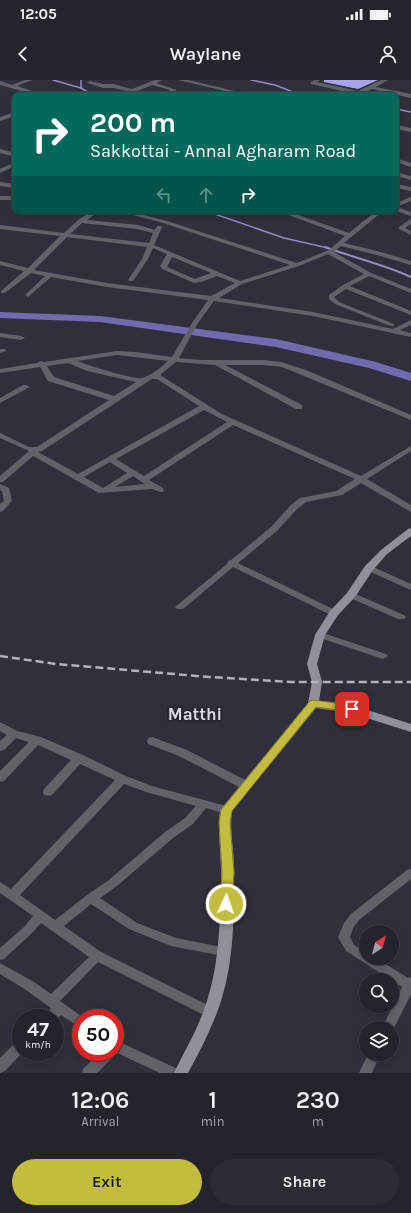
<!DOCTYPE html>
<html lang="en">
<head>
<meta charset="utf-8">
<style>
  :root { --surface:#24242d; --page:#2c2c35; --text:#f1f3f6; --muted:#a3a4aa; --line:#414149; --accent:#c4bc3e }
  body { margin:0; font-family:Karla,sans-serif; background:var(--page); color:var(--text); height:100vh; display:flex; flex-direction:column; font-size:15px; white-space:nowrap }
  * { box-sizing:border-box; margin:0 }
  p { font-size:13px; color:var(--muted) }
  .icon { flex:none; width:22px; height:22px; fill:none; stroke:currentColor; stroke-width:2; stroke-linecap:round; stroke-linejoin:round }
  .map { position:relative; height:993px; overflow:hidden }
  .side { display:flex; flex-direction:column; background:var(--surface); flex:1 }
  .side>* { flex:none }
  .hud { position:absolute; left:12px; top:12px; width:387px; height:122px; border-radius:8px; box-shadow:0 2px 6px #0003,0 0 0 1px var(--line); background:#00695c; color:#fff; overflow:hidden }
  .needle { width:26px; rotate:36deg }
  .buttons { position:absolute; left:359px; top:845px; display:grid; gap:8px }
  .buttons a { display:grid; place-items:center; width:40px; height:40px; border-radius:50%; background:var(--surface); box-shadow:0 2px 6px #0003,0 0 0 1px var(--line); font-size:20px }
  .speed { position:absolute; left:12px; top:929px; display:flex; gap:8px; font-size:20px; font-weight:700; text-align:center }
  .speed>* { display:grid; place-content:center; width:52px; height:52px; border-radius:50%; background:var(--surface); box-shadow:0 2px 6px #0003,0 0 0 1px var(--line); line-height:1 }
  .speed small { font-size:10px; font-weight:400 }
  .speed .limit { border:6px solid #d22; background:#fff; color:#111 }
  .pin { position:absolute; display:grid; place-items:center; width:34px; height:34px; color:#fff; margin:-17px; border-radius:8px; box-shadow:0 2px 6px #0006 }
  .me { position:absolute; width:44px; margin:-22px; rotate:3deg; stroke-linejoin:round; filter:drop-shadow(0 0 3px #0008) }
  .turn { display:flex; align-items:center; gap:14px; height:84px; padding:0 12px; font-size:18px }
  .turn .icon { width:52px; height:52px; stroke-width:2.5 }
  .turn b { display:block; font-size:28px; line-height:34px }
  .lanes { display:flex; align-items:center; height:38px; padding:0 12px; background:#0003; justify-content:center; gap:20px; direction:ltr }
  .lanes .off { opacity:.35 }
  .eta { display:flex; justify-content:space-evenly; align-items:center; height:68px; text-align:center }
  .eta b { font-size:24px; font-weight:600; line-height:28px }
  .cta { display:flex; gap:8px; margin-top:auto; padding:8px 12px }
  .cta a { flex:1; height:46px; border-radius:24px; background:var(--accent); color:#111; font-size:16px; font-weight:600; line-height:46px; text-align:center }
  .cta a+a { background:var(--page); color:var(--text) }
  .status { display:flex; justify-content:space-between; align-items:center; height:28px; padding:0 20px; background:var(--surface); direction:ltr }
  .status svg { height:11px; fill:currentColor }
  header { display:flex; justify-content:space-between; align-items:center; height:52px; padding:0 12px; background:var(--surface); font-size:18px; font-weight:600 }
  .map>svg:first-child { display:block }
  .lines { fill:none; stroke-linecap:round; stroke-linejoin:round }
  .stream-far1 { stroke:#908cbf; stroke-width:1.5 }
  .stream { stroke:#908cbf; stroke-width:2 }
  .river { fill:#706baf; fill-rule:evenodd }
  .building { fill:#a7a3eb }
  .minor { fill:#616168; fill-rule:evenodd }
  .major { fill:#90909d; fill-rule:evenodd }
  .rail { stroke:#b2b2bc; stroke-width:2.5; stroke-dasharray:8 4; stroke-linecap:butt }
  .route { fill:#c4bc3e; stroke:#7f7a28 }
  .labels { text-anchor:middle; stroke-width:4; stroke-linejoin:round; paint-order:stroke }
  .district-label { font-size:17px; font-weight:bold; fill:#dadae3; stroke:#262632 }
</style>
</head>
<body>
<div class="status"><b>12:05</b><svg viewBox="0 0 49 12"><path d="M0 12V9h3v3zM5 12V6h3v6zM10 12V3h3v9zM15 12V0h3v12zM26 1h20v11H26zM47 4h2v5h-2z"/></svg></div>
<header><svg class="icon" aria-label="back" viewBox="0 0 24 24"><path d="M15 5l-7 7 7 7"/></svg>Waylane<svg class="icon" aria-label="person" viewBox="0 0 24 24"><circle cx="12" cy="8" r="4"/><path d="M4 21q1-7 8-7t8 7"/></svg></header>
<div class="map">
<svg width="411" height="993" viewBox="0 0 411 993">
  <rect width="100%" height="100%" fill="#30303c"/>
  <g class="lines">
    <g class="stream-far1">
      <path d="M 53,0 L 81,8 L 93,15"/>
      <path d="M 81,0 L 81,8"/>
      <path d="M 251,0 L 275,5 L 301,15"/>
      <path d="M 396,29 L 411,32"/>
      <path d="M 206,131 L 284,158 L 328,168"/>
    </g>
    <path class="stream" d="M 325,167 C 354,178 383,184 411,197"/>
    <path class="river" d="M 0,232 L 100,236 L 276,259 L 376,282 L 411,293 L 411,301 L 369,288 L 276,267 L 100,242 L 0,238 Z"/>
  </g>
  <path class="building" d="M 324,0 L 378,0 L 358,9 L 324,2 Z"/>
  <g class="lines">
    <g class="minor">
      <path d="M 25,0 L 32,0 L 17,6 L 45,15 L 36,15 L 0,5 L 0,1 L 12,5 Z"/>
      <path d="M 155,0 L 162,0 L 156,3 L 177,10 L 168,15 L 161,15 L 170,10 L 152,5 L 128,15 L 125,13 L 127,11 L 113,8 L 103,8 L 87,3 L 90,1 L 103,4 L 113,4 L 132,9 Z"/>
      <path d="M 178,0 L 188,0 L 252,15 L 242,15 Z"/>
      <path d="M 314,0 L 320,0 L 317,2 L 358,11 L 381,0 L 388,0 L 376,7 L 411,14 L 411,18 L 372,9 L 359,15 L 311,4 L 310,3 Z"/>
      <path d="M 15,32 L 15,36 L 0,41 L 0,37 Z"/>
      <path d="M 396,45 L 411,48 L 411,52 L 396,49 Z"/>
      <path d="M 0,69 L 15,73 L 15,77 L 0,73 Z"/>
      <path d="M 396,78 L 411,83 L 411,87 L 396,82 Z"/>
      <path d="M 15,82 L 15,86 L 0,93 L 0,89 Z"/>
      <path d="M 396,92 L 411,96 L 411,100 L 396,96 Z"/>
      <path d="M 0,102 L 15,104 L 15,108 L 0,106 Z"/>
      <path d="M 396,104 L 411,107 L 411,111 L 396,108 Z"/>
      <rect x="0" y="116" width="15" height="4"/>
      <path d="M 411,117 L 411,121 L 396,127 L 396,123 Z"/>
      <path d="M 396,127 L 411,132 L 411,136 L 396,131 Z"/>
      <path d="M 92,131 L 99,131 L 87,140 L 138,145 L 155,150 L 157,146 L 161,146 L 162,147 L 154,165 L 240,201 L 290,185 L 163,143 L 118,131 L 128,131 L 167,141 L 297,183 L 329,170 L 345,156 L 278,131 L 287,131 L 349,153 C 361,144 371,131 387,131 L 377,136 L 344,163 L 381,172 L 411,181 L 411,185 L 377,175 L 341,166 L 334,172 L 371,193 L 411,209 L 411,213 L 369,196 L 350,206 L 411,231 L 411,235 L 346,209 L 334,217 L 339,222 L 394,244 L 394,246 L 390,246 L 335,224 L 329,219 L 329,215 L 343,205 L 364,194 L 328,174 L 299,186 L 242,204 L 219,218 L 313,232 L 393,249 L 411,240 L 411,245 L 400,250 L 411,253 L 411,257 L 313,236 L 214,221 L 198,243 L 179,278 L 200,280 L 263,280 L 281,282 L 306,290 L 411,335 L 411,340 L 282,287 L 263,285 L 225,285 L 302,325 L 302,329 L 296,329 L 215,285 L 176,282 L 160,295 L 222,334 L 361,396 L 411,366 L 411,371 L 367,399 L 411,425 L 411,432 L 361,403 L 342,415 L 306,422 L 297,429 L 277,451 L 238,483 L 337,531 L 339,533 L 337,535 L 331,535 L 233,487 L 183,529 L 177,529 L 175,527 L 227,484 L 228,481 L 231,480 L 271,447 L 291,425 L 300,418 L 336,411 L 355,399 L 233,345 L 149,400 L 163,408 L 164,410 L 163,412 L 160,412 L 152,409 L 99,413 L 33,376 L 3,402 L 0,402 L 0,396 L 29,371 L 0,358 L 0,353 L 29,367 L 37,367 L 109,320 L 48,301 L 40,287 L 0,293 L 0,289 L 37,283 L 41,281 L 44,282 L 117,271 L 136,272 L 172,277 L 192,243 L 208,220 L 107,207 L 51,197 L 28,217 L 26,216 L 26,214 L 45,196 L 31,193 L 5,213 L 1,213 L 1,211 L 24,191 L 0,185 L 0,181 L 28,188 L 60,156 L 0,149 L 0,145 L 64,153 L 78,140 ZM 82,143 L 137,149 L 153,153 L 149,163 L 70,154 ZM 67,157 L 147,167 L 142,179 L 128,200 L 129,201 L 133,201 L 148,179 L 153,168 L 167,174 L 160,186 L 162,189 L 194,203 L 201,202 L 217,196 L 235,203 L 211,216 L 107,203 L 34,190 ZM 172,177 L 211,193 L 195,199 L 167,187 ZM 117,275 L 168,281 C 160,288 152,295 142,298 C 135,300 87,285 77,281 ZM 68,283 L 87,291 L 136,302 L 114,316 L 54,297 L 47,286 ZM 152,299 L 157,299 L 199,326 L 78,394 L 38,372 L 42,371 ZM 204,330 L 227,342 L 144,396 L 116,379 ZM 110,382 L 127,393 L 103,408 L 84,397 ZM 133,396 L 145,404 L 115,407 Z"/>
      <path d="M 411,139 L 411,144 L 405,148 L 411,151 L 411,155 L 399,149 L 399,147 Z"/>
      <path d="M 0,253 L 21,256 L 25,258 L 21,260 L 0,257 Z"/>
      <path d="M 0,269 L 5,269 L 6,271 L 0,273 Z"/>
      <path d="M 23,305 L 26,305 L 30,307 L 0,323 L 0,318 Z"/>
      <path d="M 0,404 L 9,408 L 12,421 L 3,431 L 0,432 L 0,424 L 4,421 L 2,411 L 0,410 Z"/>
      <path d="M 369,485 L 411,504 L 411,510 L 366,490 L 365,488 L 366,486 Z"/>
      <path d="M 351,512 L 404,535 L 406,537 L 404,539 L 398,539 L 348,517 L 346,515 L 348,513 Z"/>
      <path d="M 320,552 L 386,574 L 388,576 L 383,579 L 317,557 L 315,555 L 317,553 Z"/>
      <path d="M 0,642 L 17,651 L 41,657 L 83,675 L 126,696 L 152,706 L 230,727 L 231,730 L 230,733 L 226,734 L 206,728 L 193,744 L 173,758 L 117,806 L 100,818 L 137,843 L 176,858 L 227,868 L 229,871 L 227,874 L 223,876 L 171,866 L 129,849 L 91,824 L 64,846 L 101,872 L 214,928 L 216,932 L 214,936 L 210,937 L 206,936 L 98,882 L 60,921 L 84,938 L 81,938 L 81,948 L 61,935 L 55,941 L 55,938 L 44,938 L 51,928 L 26,910 L 0,894 L 0,883 L 34,902 L 51,914 L 89,877 L 41,843 L 32,853 L 4,879 L 0,880 L 0,868 L 24,847 L 33,836 L 0,813 L 0,802 L 11,809 L 115,700 L 80,684 L 52,715 L 48,716 L 44,715 L 43,712 L 44,709 L 71,680 L 38,665 L 4,701 L 0,702 L 0,691 L 29,662 L 16,658 L 4,670 L 0,671 L 0,661 L 7,655 L 0,651 ZM 124,704 L 146,712 L 196,726 L 185,738 L 165,752 L 109,800 L 87,815 L 55,840 L 20,815 Z"/>
      <path d="M 152,657 L 187,670 L 249,702 L 250,705 L 249,708 L 245,709 L 241,708 L 179,676 L 148,664 L 147,661 L 148,658 Z"/>
      <path d="M 411,789 L 411,799 L 359,840 L 353,848 L 350,857 L 354,865 L 366,872 L 366,878 L 376,878 L 408,898 L 411,897 L 411,914 L 392,952 L 392,948 L 382,948 L 402,907 L 346,871 L 338,857 L 344,843 L 351,834 L 407,790 Z"/>
      <path d="M 21,960 L 21,972 L 23,972 L 5,991 L 0,993 L 0,978 L 16,962 Z"/>
      <path d="M 115,960 L 178,989 L 179,993 L 160,993 L 115,972 L 114,976 L 97,993 L 82,993 L 83,989 L 100,972 L 115,972 Z"/>
      <path d="M 368,974 L 380,974 L 372,993 L 359,993 Z"/>
    </g>
    <path class="major" d="M 411,448 L 411,456 L 387,474 L 373,490 L 355,517 L 338,535 L 325,555 L 317,584 L 322,602 L 319,621 L 352,625 L 411,644 L 411,652 L 351,633 L 316,628 L 232,731 C 229,752 235,773 234,795 C 234,836 234,878 222,918 C 214,944 201,969 188,993 L 174,993 C 184,972 196,952 204,930 C 219,889 220,846 221,803 C 222,779 217,754 220,730 L 308,623 L 312,602 L 307,584 L 315,555 L 330,531 L 347,513 L 365,486 L 381,470 L 408,449 Z"/>
    <path class="rail" d="M 0,576 L 56,584 L 209,597 L 293,602 L 411,602"/>
  </g>
  <path class="route" d="M 313,620 L 352,625 L 357,629 L 352,632 L 316,627 L 232,731 L 230,742 L 234,792 L 232,824 L 230,827 L 226,828 L 222,827 L 220,824 L 222,792 L 219,742 L 221,730 L 310,621 Z"/>
  <g class="labels">
    <g class="district-label">
      <text x="195" y="640">Matthi</text>
    </g>
  </g>
</svg>
<div class="buttons">
<a><svg class="needle" viewBox="-14 -14 28 28"><path d="M0-13l5 13h-10z" fill="#e53935"/><path d="M0 13l5-13h-10z" fill="#a3a4aa"/></svg></a>
<a><svg class="icon" aria-label="search" viewBox="0 0 24 24"><circle cx="10" cy="10" r="6"/><path d="M15 15l6 6"/></svg></a>
<a><svg class="icon" aria-label="layers" viewBox="0 0 24 24"><path d="M12 4l9 5-9 5-9-5zM3 14l9 5 9-5"/></svg></a>
</div>
<div class="speed"><div>47<small>km/h</small></div><div class="limit">50</div></div>
<div class="pin" style="left:352px;top:629px;background:#d93025"><svg class="icon" aria-label="arrive" viewBox="0 0 24 24"><path d="M6 21V4h12l-3 4 3 4H6"/></svg></div>
<svg class="me" style="left:226px;top:824px" viewBox="-20 -20 40 40"><circle r="17" fill="#c4bc3e" stroke="#fff" stroke-width="3"/><path d="M0-11L8 9 0 5-8 9z" fill="#fff"/></svg>
<div class="hud">
<div class="turn"><svg class="icon" aria-label="right" viewBox="0 0 24 24"><path d="M7 20v-9h11M14 6l5 5-5 5"/></svg><div><b>200 m</b>Sakkottai - Annal Agharam Road</div></div>
<div class="lanes"><svg class="icon off" aria-label="left" viewBox="0 0 24 24"><path d="M17 20v-9H6M10 6l-5 5 5 5"/></svg><svg class="icon off" aria-label="ahead" viewBox="0 0 24 24"><path d="M12 20V5M6 11l6-6 6 6"/></svg><svg class="icon" aria-label="right" viewBox="0 0 24 24"><path d="M7 20v-9h11M14 6l5 5-5 5"/></svg></div>
</div>
</div>
<section class="side">
<div class="eta">
<div><b>12:06</b><p>Arrival</p></div>
<div><b>1</b><p>min</p></div>
<div><b>230</b><p>m</p></div>
</div>
<div class="cta"><a>Exit</a><a>Share</a></div>
</section>
</body>
</html>
